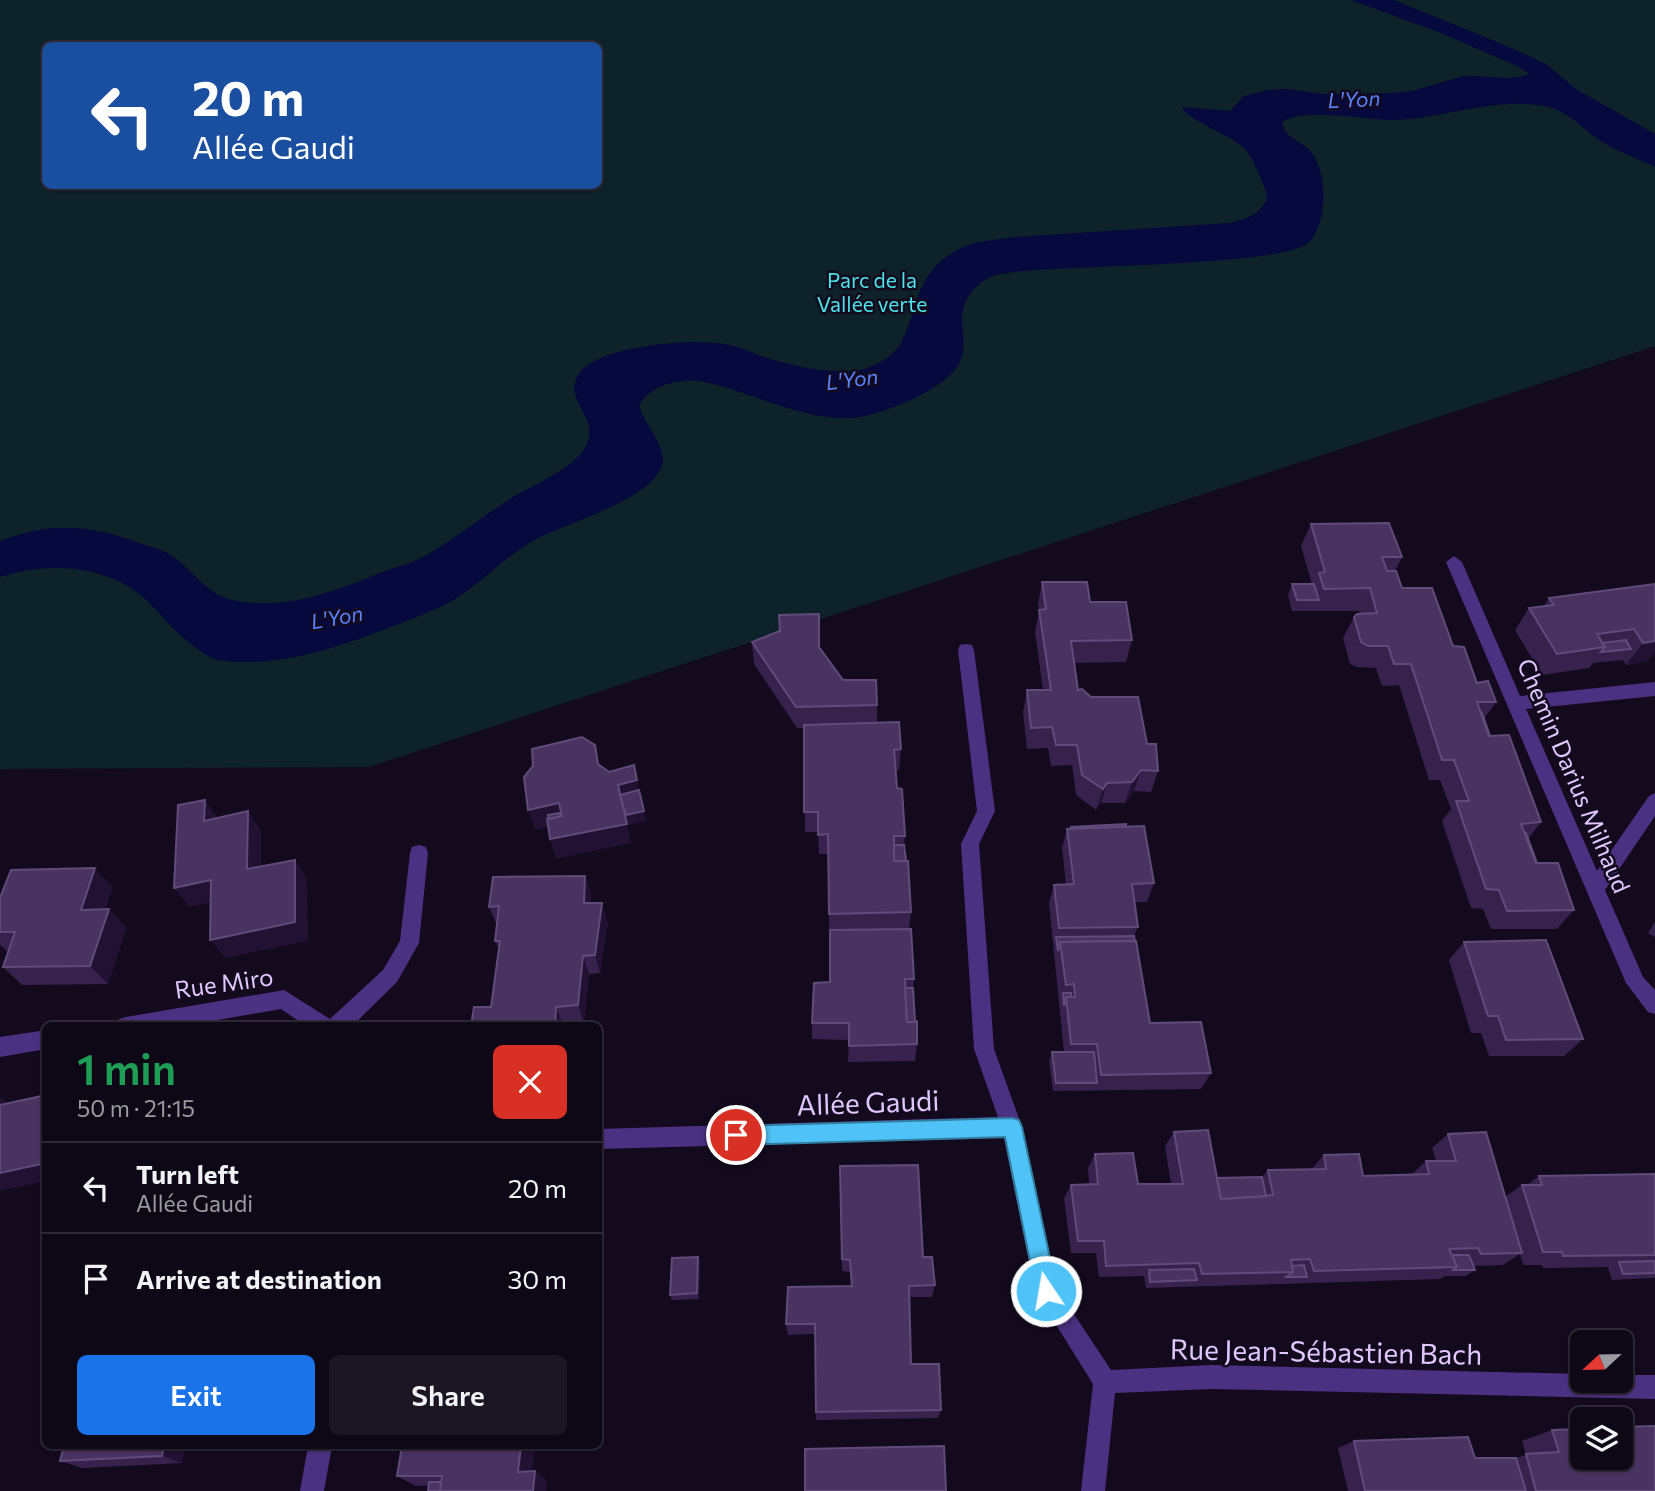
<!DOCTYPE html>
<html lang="en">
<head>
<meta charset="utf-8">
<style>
  :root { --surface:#0e0816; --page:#1c1623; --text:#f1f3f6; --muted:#9b9aa1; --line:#2e2935; --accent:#1a73e8 }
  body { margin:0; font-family:Commissioner,sans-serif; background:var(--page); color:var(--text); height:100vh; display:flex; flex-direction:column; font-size:26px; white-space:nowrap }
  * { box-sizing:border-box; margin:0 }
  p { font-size:23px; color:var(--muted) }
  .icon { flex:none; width:38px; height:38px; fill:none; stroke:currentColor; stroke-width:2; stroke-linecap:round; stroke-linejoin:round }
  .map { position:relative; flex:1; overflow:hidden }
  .details { position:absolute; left:42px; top:1022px; width:560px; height:427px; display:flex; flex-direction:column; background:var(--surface); border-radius:10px; box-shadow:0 2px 5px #0004,0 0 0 2px var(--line) }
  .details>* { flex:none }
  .guide { position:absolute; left:42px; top:42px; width:560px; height:147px; border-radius:10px; box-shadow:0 2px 5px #0004,0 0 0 2px var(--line); background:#1a4fa0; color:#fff; overflow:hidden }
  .needle { width:46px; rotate:248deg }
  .fabs { position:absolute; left:1570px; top:1330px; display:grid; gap:14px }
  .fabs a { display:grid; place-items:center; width:63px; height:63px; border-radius:10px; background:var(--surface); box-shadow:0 2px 5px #0004,0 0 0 2px var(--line); font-size:35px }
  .pin { position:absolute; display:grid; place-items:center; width:60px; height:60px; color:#fff; margin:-30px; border:4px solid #fff; border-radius:50%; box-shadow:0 2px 7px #0007 }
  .me { position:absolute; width:77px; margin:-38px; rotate:348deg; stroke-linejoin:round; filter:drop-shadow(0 0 5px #0008) }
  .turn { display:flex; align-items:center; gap:24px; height:147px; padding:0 35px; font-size:32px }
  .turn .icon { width:91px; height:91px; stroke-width:2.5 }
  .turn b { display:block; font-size:49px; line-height:60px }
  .round { display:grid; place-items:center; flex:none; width:74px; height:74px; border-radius:10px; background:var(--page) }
  .head { display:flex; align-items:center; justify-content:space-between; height:119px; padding:0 35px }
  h1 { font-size:42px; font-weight:600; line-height:52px; color:#1e9e55 }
  .button { display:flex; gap:14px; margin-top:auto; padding:14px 35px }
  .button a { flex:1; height:80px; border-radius:10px; background:var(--accent); color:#fff; font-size:28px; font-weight:600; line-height:80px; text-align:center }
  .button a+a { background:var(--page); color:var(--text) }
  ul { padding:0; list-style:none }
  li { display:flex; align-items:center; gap:21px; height:91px; padding:0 35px; border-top:2px solid var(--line) }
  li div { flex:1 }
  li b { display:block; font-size:26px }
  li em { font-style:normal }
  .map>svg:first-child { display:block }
  .green { fill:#0d2229; fill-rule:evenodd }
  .water { fill:#05093d }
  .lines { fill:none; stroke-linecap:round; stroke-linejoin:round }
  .minor { fill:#4b3181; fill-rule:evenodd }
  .wall { fill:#37224e }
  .shaded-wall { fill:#211133 }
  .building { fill:#493361; stroke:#604b7a; stroke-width:2 }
  .route { fill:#4fc3f7; stroke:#337fa1; stroke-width:2 }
  .labels { text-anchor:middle; stroke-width:5; stroke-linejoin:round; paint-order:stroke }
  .far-water-label { font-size:21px; font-style:italic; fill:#5681ff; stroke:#130a1e }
  .far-park-label { font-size:21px; fill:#4be2e8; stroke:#130a1e }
  .street-label { font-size:24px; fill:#dec8ff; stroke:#130a1e }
  .near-street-label { font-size:28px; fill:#dec8ff; stroke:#130a1e }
</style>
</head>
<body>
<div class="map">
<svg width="1655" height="1491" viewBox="0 0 1655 1491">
  <rect width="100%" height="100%" fill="#130a1e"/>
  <path class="green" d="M 0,0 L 1655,0 L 1655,346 L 369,767 L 0,769 ZM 46,46 L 598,46 L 598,186 L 46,186 Z"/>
  <path class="water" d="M 1351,0 L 1394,0 L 1514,49 L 1546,64 L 1576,89 L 1655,134 L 1655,167 C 1637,158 1618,152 1601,141 C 1583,130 1570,112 1548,107 C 1495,95 1440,121 1388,120 C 1365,119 1297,107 1282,123 C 1285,139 1302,140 1311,152 C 1328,173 1328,222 1309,242 C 1283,268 1054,264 1001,274 C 990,276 982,281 974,289 C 951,315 970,333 961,359 C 952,388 880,416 853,418 C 799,421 750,390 699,381 C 677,378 650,386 639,405 C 643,424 670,448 661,468 C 647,501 566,523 535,540 C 507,555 485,580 458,597 C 438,610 414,618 391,627 C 336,648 281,667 222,661 C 207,659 189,642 178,633 C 165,621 154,606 141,595 C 102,564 46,562 0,577 L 0,541 C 49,522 89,524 139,543 C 148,546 160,549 169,554 C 191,567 204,593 232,600 C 285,611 333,592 380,573 C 395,567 411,564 425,556 C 455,539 483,516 513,497 C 533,485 576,467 586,446 C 598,423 575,408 574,387 C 576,377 580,370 588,365 C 616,345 695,338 729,345 C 741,347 752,353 764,357 C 792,366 824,373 853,371 C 869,370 895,357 902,341 C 920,304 915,272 959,249 C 976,240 997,240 1016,237 L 1229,223 C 1246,220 1260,214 1267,199 L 1266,192 C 1261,178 1254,159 1244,148 C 1229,134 1185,119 1182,107 L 1230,111 L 1244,96 L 1268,90 L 1287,89 L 1323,94 L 1392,93 L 1412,91 L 1464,76 L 1512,78 L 1530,74 L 1517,66 L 1441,33 Z"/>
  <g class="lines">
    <g class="minor">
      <path d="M 1454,556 L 1462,562 L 1520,696 L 1655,682 L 1655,696 L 1526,709 L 1597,871 L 1649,796 L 1655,793 L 1655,816 L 1605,890 L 1643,977 L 1655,990 L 1655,1014 L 1648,1012 L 1626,983 L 1446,562 Z"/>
      <path d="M 966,644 L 972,645 L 974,650 L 995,811 L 979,844 L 994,1049 L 1022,1127 L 1056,1287 L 1111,1370 L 1212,1365 L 1582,1374 L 1582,1381 L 1620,1381 L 1620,1375 L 1655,1375 L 1655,1399 L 1212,1389 L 1115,1393 L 1105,1491 L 1081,1491 L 1093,1384 L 1035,1291 L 1004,1138 L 598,1149 L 598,1129 L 998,1117 L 974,1049 L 961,844 L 977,811 L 958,650 L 960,645 Z"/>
      <path d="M 419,845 L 426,847 L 428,853 L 419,943 L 397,982 L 352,1026 L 306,1026 L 281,1009 L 183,1026 L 116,1026 L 119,1019 L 126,1017 L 284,990 L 330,1019 L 383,970 L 400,941 L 410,853 L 412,847 Z"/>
      <path d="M 46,1030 L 46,1049 L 0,1057 L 0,1037 Z"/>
      <path d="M 308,1446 L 332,1446 L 324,1491 L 300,1491 Z"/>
    </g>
  </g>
  <g class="wall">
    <path d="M 1311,524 L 1402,557 L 1395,571 L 1402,588 L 1453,646 L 1477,683 L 1496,702 L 1484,719 L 1490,736 L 1541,822 L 1528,839 L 1537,863 L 1574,910 L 1557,929 L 1491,929 L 1483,909 L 1471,908 L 1442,821 L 1451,809 L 1440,780 L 1429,780 L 1399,685 L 1382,686 L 1376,668 L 1357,667 L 1350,664 L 1343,638 L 1354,617 L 1360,613 L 1359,611 L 1292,611 L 1288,595 L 1292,584 L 1312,584 L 1301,546 Z"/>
    <path d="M 1042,582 L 1090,602 L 1132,640 L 1126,662 L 1074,663 L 1078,690 L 1091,697 L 1147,744 L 1158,771 L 1151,792 L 1134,791 L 1125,803 L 1101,803 L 1096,810 L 1076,795 L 1072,765 L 1051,766 L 1048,748 L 1027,749 L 1023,712 L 1027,690 L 1043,690 L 1035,632 L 1039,611 L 1038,605 Z"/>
    <path d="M 1655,584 L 1648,661 L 1626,665 L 1623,660 L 1593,663 L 1589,668 L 1542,675 L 1515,630 L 1529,608 L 1544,606 L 1549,598 Z"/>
    <path d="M 752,642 L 819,647 L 843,680 L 877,705 L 877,723 L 901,749 L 899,770 L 895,770 L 897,788 L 905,836 L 904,845 L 911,912 L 909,929 L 914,979 L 913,988 L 917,1044 L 915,1061 L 848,1062 L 849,1040 L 812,1039 L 812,1023 L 830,982 L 828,854 L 819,854 L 818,832 L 805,832 L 804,728 L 797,728 L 754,664 Z"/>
    <path d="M 1071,827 L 1126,827 L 1154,883 L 1147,902 L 1135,902 L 1138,927 L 1134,936 L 1150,1023 L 1211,1073 L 1201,1089 L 1053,1091 L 1049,1061 L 1052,1052 L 1064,1052 L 1049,903 L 1054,885 L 1066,884 L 1062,848 L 1067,829 L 1071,829 Z"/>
    <path d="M 585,876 L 591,895 L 590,903 L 608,922 L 600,973 L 589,974 L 584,1022 L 563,1024 L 491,1007 L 499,949 L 495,941 L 497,925 L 489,907 Z"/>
    <path d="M 112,887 L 105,910 L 109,909 L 126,928 L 108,984 L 22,985 L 3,967 L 8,951 L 7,951 L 0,945 L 0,898 Z"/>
    <path d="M 1655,922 L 1655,937 L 1648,933 Z"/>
    <path d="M 1464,942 L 1583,1039 L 1564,1056 L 1489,1056 L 1481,1033 L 1471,1033 L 1449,960 Z"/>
    <path d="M 1174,1132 L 1217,1178 L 1262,1177 L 1268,1170 L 1311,1170 L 1324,1155 L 1363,1176 L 1412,1174 L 1426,1161 L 1436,1161 L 1432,1148 L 1448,1134 L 1505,1197 L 1522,1185 L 1527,1185 L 1539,1176 L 1655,1174 L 1655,1278 L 1612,1280 L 1608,1268 L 1609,1267 L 1543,1268 L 1542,1265 L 1523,1265 L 1520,1254 L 1503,1265 L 1473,1266 L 1475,1270 L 1466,1276 L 1445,1276 L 1440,1279 L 1146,1288 L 1144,1276 L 1099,1277 L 1096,1253 L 1071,1253 L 1064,1198 L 1071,1185 L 1089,1184 L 1088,1168 L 1095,1154 L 1138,1184 L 1171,1184 L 1165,1146 Z"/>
    <path d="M 840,1166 L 923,1257 L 935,1285 L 932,1297 L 909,1297 L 911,1364 L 941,1410 L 938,1418 L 816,1420 L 815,1334 L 788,1335 L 786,1324 L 851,1286 L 850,1272 L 842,1271 Z"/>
    <path d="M 698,1257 L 700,1263 L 699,1299 L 672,1300 L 670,1295 Z"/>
    <path d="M 1552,1430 L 1655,1491 L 1348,1491 L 1338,1448 L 1354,1441 L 1475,1458 L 1516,1458 L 1526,1455 L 1522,1441 Z"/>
    <path d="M 185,1446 L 182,1463 L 82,1468 L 60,1461 Z"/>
    <path d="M 535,1471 L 547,1481 L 416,1486 L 397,1476 Z"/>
  </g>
  <g class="shaded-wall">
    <path d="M 1655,641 L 1655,653 L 1648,661 L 1626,665 L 1643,643 Z"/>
    <path d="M 1141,770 L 1134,791 L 1125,803 L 1132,782 Z"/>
    <path d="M 637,780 L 641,801 L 623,805 L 618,785 Z"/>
    <path d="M 1107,783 L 1101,803 L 1096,810 L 1103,789 Z"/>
    <path d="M 205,800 L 219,820 L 204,821 Z"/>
    <path d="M 559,803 L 565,823 L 535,830 L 528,810 Z"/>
    <path d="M 248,811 L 261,831 L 261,888 L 247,869 Z"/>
    <path d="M 644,811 L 647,821 L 628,825 L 626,815 Z"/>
    <path d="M 627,824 L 631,843 L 556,859 L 550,839 Z"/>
    <path d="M 295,860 L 307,879 L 308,941 L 225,958 L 210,940 Z"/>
    <path d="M 95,868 L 112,887 L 98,929 L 81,910 Z"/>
    <path d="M 585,876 L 591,895 L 590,922 L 584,903 Z"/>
    <path d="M 211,880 L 225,899 L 189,907 L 174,888 Z"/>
    <path d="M 602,903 L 608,922 L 600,973 L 595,955 Z"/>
    <path d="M 109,909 L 126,928 L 108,984 L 90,966 Z"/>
    <path d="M 583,956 L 589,974 L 584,1022 L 578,1005 Z"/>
    <path d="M 556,1007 L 563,1024 L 563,1026 L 555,1026 Z"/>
    <path d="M 0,1097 L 12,1106 L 0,1114 Z"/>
    <path d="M 46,1163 L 46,1181 L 0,1191 L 0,1173 Z"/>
    <path d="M 698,1257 L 700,1263 L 699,1299 L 697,1293 Z"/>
    <path d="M 164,1446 L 185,1446 L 182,1463 L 162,1456 Z"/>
    <path d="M 521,1446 L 535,1446 L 531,1482 L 518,1472 Z"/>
    <path d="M 535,1471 L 547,1481 L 546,1491 L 533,1491 Z"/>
  </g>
  <g class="building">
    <path d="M 1389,523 L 1402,557 L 1382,557 L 1387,571 L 1396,571 L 1402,588 L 1432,588 L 1453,646 L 1464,647 L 1477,683 L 1488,681 L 1496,702 L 1477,702 L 1489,736 L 1509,735 L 1541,822 L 1521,824 L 1536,863 L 1558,863 L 1574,910 L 1507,911 L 1499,890 L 1486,889 L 1456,801 L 1469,801 L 1454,760 L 1442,760 L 1411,664 L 1394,664 L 1388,646 L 1368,646 L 1361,642 L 1354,617 L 1357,614 L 1377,613 L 1370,588 L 1324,589 L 1319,573 L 1325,572 L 1311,524 Z"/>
    <path d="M 1042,582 L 1087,582 L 1090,602 L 1126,602 L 1132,640 L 1071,641 L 1078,690 L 1082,689 L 1091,697 L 1138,697 L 1147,744 L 1156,744 L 1158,771 L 1141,770 L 1132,782 L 1107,783 L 1103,789 L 1082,775 L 1077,745 L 1056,745 L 1052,727 L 1031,728 L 1027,690 L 1051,690 L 1039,610 L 1046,609 Z"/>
    <path d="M 1292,584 L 1314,584 L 1319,600 L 1297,600 Z"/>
    <path d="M 1655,584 L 1655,641 L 1643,643 L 1634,629 L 1597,634 L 1605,647 L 1557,654 L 1529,608 L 1554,605 L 1549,598 Z"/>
    <path d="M 819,614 L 819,647 L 843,680 L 876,680 L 877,705 L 796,707 L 752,642 L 780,631 L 779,615 Z"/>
    <path d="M 1626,640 L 1631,649 L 1601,652 L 1605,647 L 1602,643 Z"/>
    <path d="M 1481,712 L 1482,713 L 1490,736 L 1489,736 Z"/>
    <path d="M 899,722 L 901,749 L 894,750 L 897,788 L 902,789 L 905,836 L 894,836 L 894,861 L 908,861 L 911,912 L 829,914 L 828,834 L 818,835 L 818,812 L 804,812 L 804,725 Z"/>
    <path d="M 582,737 L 595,745 L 598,764 L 609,772 L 634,765 L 637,780 L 618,785 L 627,824 L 550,839 L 547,819 L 562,816 L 559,803 L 528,810 L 524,777 L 533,766 L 532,749 Z"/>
    <path d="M 639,790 L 644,811 L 626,815 L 620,795 Z"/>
    <path d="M 205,800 L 204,821 L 248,811 L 247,869 L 295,860 L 295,922 L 210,940 L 211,880 L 174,888 L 178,805 Z"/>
    <path d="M 560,813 L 561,816 L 549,819 L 548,815 Z"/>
    <path d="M 1126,824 L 1126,827 L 1072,829 L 1071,827 Z"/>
    <path d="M 1144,826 L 1154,883 L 1132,884 L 1138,927 L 1059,928 L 1054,885 L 1074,884 L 1067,829 Z"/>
    <path d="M 1525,833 L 1526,833 L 1537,863 L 1536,863 Z"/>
    <path d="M 894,845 L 904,845 L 906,861 L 894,861 Z"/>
    <path d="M 95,868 L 81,910 L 109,909 L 90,966 L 3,967 L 15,932 L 0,932 L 0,898 L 11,870 Z"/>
    <path d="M 585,876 L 584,903 L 602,903 L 595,955 L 583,956 L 578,1005 L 556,1007 L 555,1026 L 471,1026 L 474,1007 L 491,1007 L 500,941 L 495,941 L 499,906 L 489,907 L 493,877 Z"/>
    <path d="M 911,929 L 914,979 L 905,979 L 907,1022 L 917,1021 L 917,1044 L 849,1046 L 849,1023 L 812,1023 L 814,983 L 830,982 L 830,930 Z"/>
    <path d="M 1134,936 L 1135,941 L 1060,942 L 1058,951 L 1056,937 Z"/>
    <path d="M 1546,940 L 1583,1039 L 1506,1040 L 1498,1016 L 1488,1016 L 1464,942 Z"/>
    <path d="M 1136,941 L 1150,1023 L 1201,1022 L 1211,1073 L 1101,1075 L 1097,1044 L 1071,1044 L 1066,997 L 1075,997 L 1074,984 L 1066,985 L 1060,942 Z"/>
    <path d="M 905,988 L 913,988 L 915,1022 L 907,1022 Z"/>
    <path d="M 1063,993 L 1071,993 L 1071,997 L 1066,997 L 1064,1006 Z"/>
    <path d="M 1052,1052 L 1094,1052 L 1097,1083 L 1056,1083 Z"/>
    <path d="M 46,1095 L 46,1163 L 0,1173 L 0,1105 Z"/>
    <path d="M 1208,1130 L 1221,1199 L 1273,1195 L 1268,1170 L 1326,1169 L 1324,1155 L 1359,1154 L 1363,1176 L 1429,1174 L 1426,1161 L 1456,1161 L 1448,1134 L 1486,1132 L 1522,1253 L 1481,1254 L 1478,1248 L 1449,1249 L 1457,1267 L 1314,1271 L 1310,1259 L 1291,1260 L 1293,1272 L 1202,1274 L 1199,1263 L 1106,1266 L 1104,1241 L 1078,1241 L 1071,1185 L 1098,1184 L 1095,1154 L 1133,1153 L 1138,1184 L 1183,1184 L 1174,1132 Z"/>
    <path d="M 918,1165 L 923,1257 L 932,1257 L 935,1285 L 909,1286 L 911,1364 L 939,1364 L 941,1410 L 816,1412 L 815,1324 L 786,1324 L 788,1287 L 852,1286 L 850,1260 L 842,1259 L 840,1166 Z"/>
    <path d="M 1655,1174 L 1655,1255 L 1563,1256 L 1562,1252 L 1543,1252 L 1522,1185 L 1542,1185 L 1539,1176 Z"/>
    <path d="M 1262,1177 L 1266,1196 L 1221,1199 L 1217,1178 Z"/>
    <path d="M 1452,1255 L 1469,1255 L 1475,1270 L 1453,1270 L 1457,1267 Z"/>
    <path d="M 698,1257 L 697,1293 L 670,1295 L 672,1258 Z"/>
    <path d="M 1655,1261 L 1655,1273 L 1623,1274 L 1619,1262 Z"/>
    <path d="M 1304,1265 L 1307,1277 L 1286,1277 L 1293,1272 L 1292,1266 Z"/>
    <path d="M 1194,1269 L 1197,1280 L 1150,1282 L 1149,1270 Z"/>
    <path d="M 1655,1426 L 1655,1491 L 1536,1491 L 1526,1454 L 1559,1452 L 1552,1430 L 1582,1429 L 1582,1458 L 1620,1458 L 1620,1427 Z"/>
    <path d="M 1468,1437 L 1475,1458 L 1516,1458 L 1526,1491 L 1365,1491 L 1354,1441 Z"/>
    <path d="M 64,1446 L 164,1446 L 162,1456 L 60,1461 Z"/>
    <path d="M 402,1446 L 521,1446 L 518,1472 L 535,1471 L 533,1491 L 440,1491 L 442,1476 L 397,1476 Z"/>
    <path d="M 944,1446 L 946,1491 L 805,1491 L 805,1449 Z"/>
    <path d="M 429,1482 L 441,1482 L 440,1491 L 428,1491 Z"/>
  </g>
  <path class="route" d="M 1012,1118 L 1019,1120 L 1022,1127 L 1057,1291 L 1054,1298 L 1046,1301 L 1039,1298 L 1036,1291 L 1005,1137 L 736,1145 L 730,1142 L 727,1135 L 730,1129 L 736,1126 Z"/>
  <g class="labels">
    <g class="far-water-label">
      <text transform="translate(1354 100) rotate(-3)" y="7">L'Yon</text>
      <text transform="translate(852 380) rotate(-7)" y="7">L'Yon</text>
      <text transform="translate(337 618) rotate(-10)" y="7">L'Yon</text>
    </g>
    <g class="far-park-label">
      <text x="872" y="288">Parc de la<tspan x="872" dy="24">Vallée verte</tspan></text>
    </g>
    <g class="street-label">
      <text transform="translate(1573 776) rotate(67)" y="8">Chemin Darius Milhaud</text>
      <text transform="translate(224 984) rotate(-8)" y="8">Rue Miro</text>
    </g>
    <g class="near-street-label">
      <text transform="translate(868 1103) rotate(-2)" y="10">Allée Gaudi</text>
      <text transform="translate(1326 1352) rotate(1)" y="10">Rue Jean-Sébastien Bach</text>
    </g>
  </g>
</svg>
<div class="fabs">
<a><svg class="needle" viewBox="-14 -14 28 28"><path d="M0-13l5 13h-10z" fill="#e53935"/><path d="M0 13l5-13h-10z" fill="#9b9aa1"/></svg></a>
<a><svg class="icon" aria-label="layers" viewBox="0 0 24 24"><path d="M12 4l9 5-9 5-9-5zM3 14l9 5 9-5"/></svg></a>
</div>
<div class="pin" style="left:736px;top:1135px;background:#d93025"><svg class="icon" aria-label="arrive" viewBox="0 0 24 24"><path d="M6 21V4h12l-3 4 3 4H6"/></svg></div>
<svg class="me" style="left:1046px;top:1291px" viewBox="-20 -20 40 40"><circle r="17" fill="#4fc3f7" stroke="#fff" stroke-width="3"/><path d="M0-11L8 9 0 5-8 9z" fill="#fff"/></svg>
<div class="guide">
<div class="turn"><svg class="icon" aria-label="left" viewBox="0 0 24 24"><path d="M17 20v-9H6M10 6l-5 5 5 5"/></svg><div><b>20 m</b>Allée Gaudi</div></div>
</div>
<section class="details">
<div class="head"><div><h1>1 min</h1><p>50 m · 21:15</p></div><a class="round" style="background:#d93025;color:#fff"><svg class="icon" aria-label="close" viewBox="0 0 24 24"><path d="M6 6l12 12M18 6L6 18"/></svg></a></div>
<ul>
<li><svg class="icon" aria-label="left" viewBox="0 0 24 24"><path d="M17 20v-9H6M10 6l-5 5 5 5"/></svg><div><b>Turn left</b><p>Allée Gaudi</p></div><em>20 m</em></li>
<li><svg class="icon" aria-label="arrive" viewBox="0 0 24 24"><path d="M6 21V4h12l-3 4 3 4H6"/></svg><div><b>Arrive at destination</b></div><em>30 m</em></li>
</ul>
<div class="button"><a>Exit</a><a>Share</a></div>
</section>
</div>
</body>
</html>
